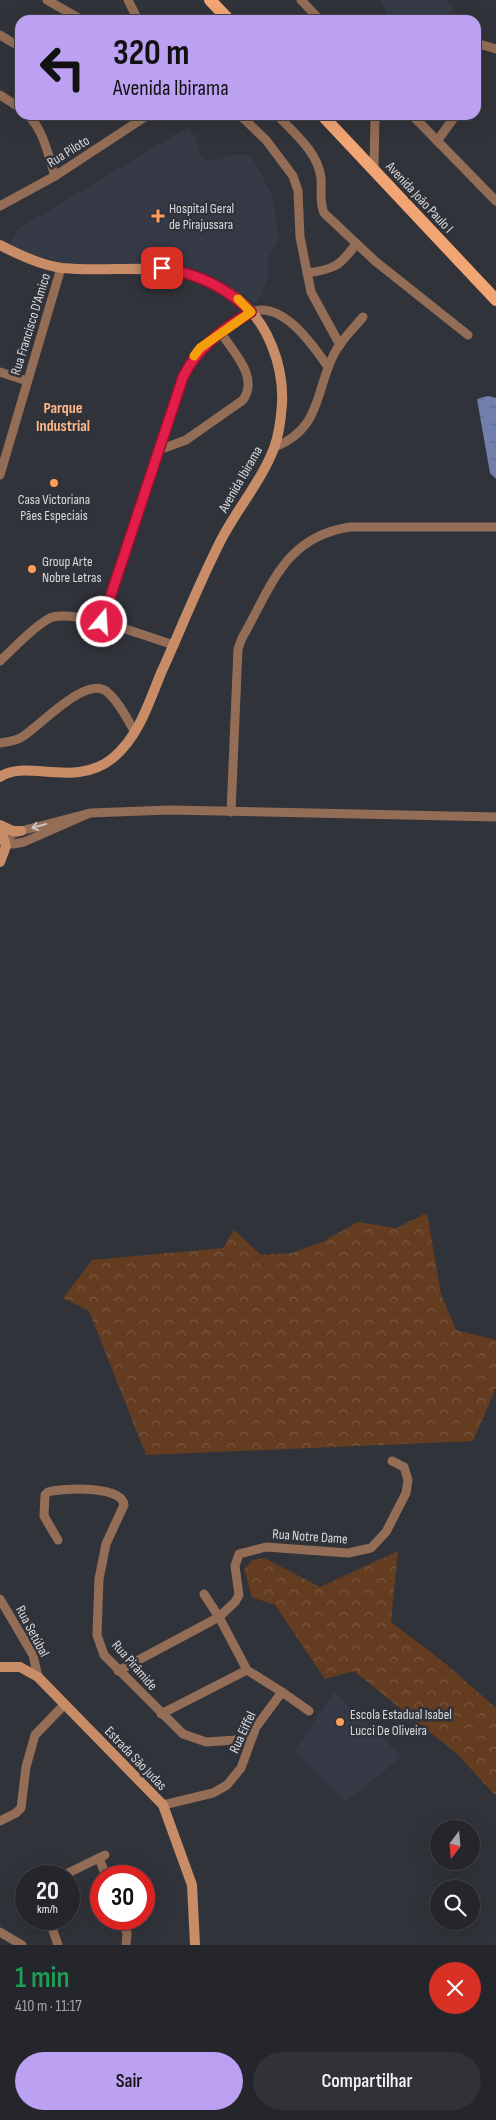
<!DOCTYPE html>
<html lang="pt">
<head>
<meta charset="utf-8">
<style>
  :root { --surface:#25262c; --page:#313238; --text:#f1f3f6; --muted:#a3a5a9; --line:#424348; --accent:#bca0f2 }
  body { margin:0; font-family:"Sofia Sans Condensed",sans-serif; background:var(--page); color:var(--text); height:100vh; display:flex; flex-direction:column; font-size:19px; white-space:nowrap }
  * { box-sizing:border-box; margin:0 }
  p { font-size:16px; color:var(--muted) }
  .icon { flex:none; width:28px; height:28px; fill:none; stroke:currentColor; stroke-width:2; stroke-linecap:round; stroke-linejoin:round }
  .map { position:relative; height:1945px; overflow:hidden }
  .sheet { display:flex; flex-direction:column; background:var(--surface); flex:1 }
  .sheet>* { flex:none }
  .guide { position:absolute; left:15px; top:15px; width:466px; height:105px; border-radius:15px; box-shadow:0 5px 20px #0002,0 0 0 1px var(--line); background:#bca0f2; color:#111; overflow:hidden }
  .needle { width:32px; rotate:196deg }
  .fabs { position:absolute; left:430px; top:1820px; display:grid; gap:10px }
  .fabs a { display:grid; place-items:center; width:50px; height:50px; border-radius:50%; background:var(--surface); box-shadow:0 5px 20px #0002,0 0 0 1px var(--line); font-size:25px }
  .speed { position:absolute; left:15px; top:1865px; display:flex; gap:10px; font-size:25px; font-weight:700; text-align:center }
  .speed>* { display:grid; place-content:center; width:65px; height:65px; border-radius:50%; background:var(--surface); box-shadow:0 5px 20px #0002,0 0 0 1px var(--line); line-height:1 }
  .speed small { font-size:12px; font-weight:400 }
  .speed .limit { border:8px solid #d22; background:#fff; color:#111 }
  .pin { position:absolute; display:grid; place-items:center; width:42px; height:42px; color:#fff; margin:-21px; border-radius:10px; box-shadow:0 2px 8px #0006 }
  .me { position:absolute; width:55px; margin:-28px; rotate:18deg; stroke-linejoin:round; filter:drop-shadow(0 0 4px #0008) }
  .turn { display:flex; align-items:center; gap:18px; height:105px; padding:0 15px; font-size:22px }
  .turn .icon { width:65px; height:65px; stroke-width:2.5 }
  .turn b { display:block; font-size:35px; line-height:42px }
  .round { display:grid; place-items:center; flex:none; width:52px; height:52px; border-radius:26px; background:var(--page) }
  .headline { display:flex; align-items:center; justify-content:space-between; height:85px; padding:0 15px }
  h1 { font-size:30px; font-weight:600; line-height:38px; color:#1e9e55 }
  .primary-button { display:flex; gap:10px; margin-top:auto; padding:10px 15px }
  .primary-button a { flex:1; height:58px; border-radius:30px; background:var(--accent); color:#111; font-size:20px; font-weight:600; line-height:58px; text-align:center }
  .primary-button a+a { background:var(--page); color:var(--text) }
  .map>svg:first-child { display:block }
  .built { fill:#363a47 }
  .forest { fill:url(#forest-crowns) }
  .water { fill:url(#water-ripples) }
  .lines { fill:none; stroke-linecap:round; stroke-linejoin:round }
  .street { stroke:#936d56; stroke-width:9 }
  .secondary { stroke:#c88d67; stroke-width:10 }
  .primary { stroke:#f1a573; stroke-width:12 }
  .oneway { stroke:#c9c3c3 }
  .route-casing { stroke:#92132f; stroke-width:12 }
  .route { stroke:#e11d48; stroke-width:9 }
  .slow { stroke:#f59e0b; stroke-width:9 }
  .poi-dot { fill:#fe9c58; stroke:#31333a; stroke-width:2 }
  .labels { text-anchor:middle; stroke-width:5; stroke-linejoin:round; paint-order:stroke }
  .street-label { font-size:14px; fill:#d7d9de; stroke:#31333a }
  .poi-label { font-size:14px; fill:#d7d9de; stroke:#31333a; text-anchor:start }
  .quarter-label { font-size:16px; font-weight:bold; fill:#fcb78a; stroke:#31333a }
</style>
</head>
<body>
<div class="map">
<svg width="496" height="1945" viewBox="0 0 496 1945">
  <defs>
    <pattern id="forest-crowns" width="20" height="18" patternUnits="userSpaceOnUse" patternTransform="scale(1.25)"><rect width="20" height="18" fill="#643c20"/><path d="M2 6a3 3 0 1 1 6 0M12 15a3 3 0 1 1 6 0" fill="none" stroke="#795840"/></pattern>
    <pattern id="water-ripples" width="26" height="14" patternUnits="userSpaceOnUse" patternTransform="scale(1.25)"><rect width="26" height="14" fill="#717fac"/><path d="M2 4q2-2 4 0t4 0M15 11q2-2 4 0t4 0" fill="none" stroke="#606987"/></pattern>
  </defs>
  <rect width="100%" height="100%" fill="#31333a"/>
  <g class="built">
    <path d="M 381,0 L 446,0 L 452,6 L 453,20 L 387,20 L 387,15 Z"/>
    <path d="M 188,127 L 196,138 L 198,150 L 204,159 L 213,161 L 238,154 L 247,155 L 253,159 L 273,197 L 279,241 L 268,258 L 269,275 L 257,304 L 226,282 L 186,266 L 161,263 L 67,264 L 31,254 L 12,245 L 10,242 L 18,229 Z"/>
    <path d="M 334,1692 L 402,1757 L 345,1802 L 294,1751 Z"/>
  </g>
  <g class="forest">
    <path d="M 427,1213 L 441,1294 L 456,1330 L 496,1340 L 496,1388 L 473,1441 L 146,1455 L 89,1311 L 63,1298 L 92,1260 L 223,1248 L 234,1230 L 261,1255 L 292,1253 L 322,1242 L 358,1222 L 396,1228 Z"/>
    <path d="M 398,1551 L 391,1622 L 446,1664 L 496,1708 L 496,1796 L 457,1754 L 354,1671 L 325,1679 L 275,1605 L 252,1597 L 244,1569 L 253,1560 L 264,1558 L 320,1587 Z"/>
  </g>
  <path class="water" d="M 488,396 L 496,398 L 496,479 L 490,473 L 477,399 Z"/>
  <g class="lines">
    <g class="street">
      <path d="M 47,0 L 82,20"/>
      <path d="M 128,0 L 138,20"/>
      <path d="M 301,0 L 320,20"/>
      <path d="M 0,35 L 20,47"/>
      <path d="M 476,43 L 496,49"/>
      <path d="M 0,95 L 20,108"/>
      <path d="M 28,115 C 44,131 48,155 55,176"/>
      <path d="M 240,115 L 266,140 L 293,176 L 298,191 L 300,237 L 311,292 L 340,345"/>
      <path d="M 277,115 C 294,133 318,152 321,178 C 322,189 319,202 324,213 L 375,261 L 468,335"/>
      <path d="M 412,115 L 496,201"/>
      <path d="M 437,141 L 456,115"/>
      <path d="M 374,169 L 375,115"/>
      <path d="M 0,206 L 55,176 L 148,115"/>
      <path d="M 307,273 C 335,269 340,266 356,244"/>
      <path d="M 0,372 L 27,381"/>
      <path d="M 275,447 C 322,428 315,391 334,354 C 341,340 353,329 363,317"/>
      <path d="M 159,450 L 186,440 L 243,400 C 259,377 234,353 221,333"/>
      <path d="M 0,475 L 61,268"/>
      <path d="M 102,622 L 183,377 C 194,353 205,345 226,330 C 234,324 242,315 251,312 C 283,300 314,347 328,367"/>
      <path d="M 0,661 C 14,648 34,626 50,618 C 74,608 147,637 174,645"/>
      <path d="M 0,743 C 7,742 16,741 22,737 C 40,726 85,676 106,691 C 118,700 127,719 135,732"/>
      <path d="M 231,812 L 238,649 L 242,638 C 272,586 284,537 350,527 L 496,527"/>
      <path d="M 90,813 L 24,842 L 13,844 L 6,840 L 12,834 L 21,831 L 90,813 L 169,810 L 496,817"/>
      <path d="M 58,1540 L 44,1516 L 45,1495 L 48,1492 C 63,1488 122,1485 124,1505 L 106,1544 L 99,1579 L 97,1635 L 104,1655 L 183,1734 L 206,1742 L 251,1739"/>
      <path d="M 0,1599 L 33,1655 L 38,1677"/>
      <path d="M 118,1671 L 219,1617 L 235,1602 L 239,1595 L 235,1566 L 239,1554 L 266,1547 L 348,1553 L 371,1548 L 386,1532 L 406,1493 L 408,1480 L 404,1467 L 392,1461"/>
      <path d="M 282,1692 L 309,1711"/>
      <path d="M 161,1714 L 247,1670"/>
      <path d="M 163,1805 L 213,1793 L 227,1785 L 241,1768 L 256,1727 L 282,1692 L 247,1670 L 219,1617 L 204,1594"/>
      <path d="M 0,1821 L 16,1813 L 21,1808 L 26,1767 L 35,1735 L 64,1705"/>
      <path d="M 99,1858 L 106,1876"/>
      <path d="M 62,1876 L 105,1855"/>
      <path d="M 49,1919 L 58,1945"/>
      <path d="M 121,1919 L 127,1933 L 126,1945"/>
      <path d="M 0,1932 L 22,1945"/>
    </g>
    <g class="secondary">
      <path d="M 0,245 C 19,255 40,265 62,268 C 127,274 178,255 237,298 C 268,322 284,366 282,404 C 281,418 279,435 274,448 C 262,480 237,509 221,540 C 199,583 181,629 161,673 C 149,702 139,736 114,757 C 75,790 26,758 0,777"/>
      <path d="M 0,825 L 13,831 L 21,831"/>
      <path d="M 0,828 L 6,846 L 0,862"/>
      <path d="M 0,1667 L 20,1667 L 38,1677 L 163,1805 L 192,1885 L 195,1945"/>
    </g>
    <g class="primary">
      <path d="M 210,0 L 229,20"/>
      <path d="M 322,115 L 496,300"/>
    </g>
  </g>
  <defs><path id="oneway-shaft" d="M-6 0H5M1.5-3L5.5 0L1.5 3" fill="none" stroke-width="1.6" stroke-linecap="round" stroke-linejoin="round" transform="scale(1.25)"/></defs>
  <use class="oneway" href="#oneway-shaft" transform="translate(39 826) rotate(165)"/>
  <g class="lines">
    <defs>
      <path id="route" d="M 102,622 L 183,377 C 197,348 223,328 251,312 C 227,288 196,273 162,268"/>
    </defs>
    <use href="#route" class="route-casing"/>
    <use href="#route" class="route"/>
    <path class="slow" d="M 194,356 L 200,348 L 251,312 L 238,299"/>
  </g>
  <g class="poi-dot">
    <path d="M155.5 208.5h5v5h5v5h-5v5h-5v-5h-5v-5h5z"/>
    <circle cx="54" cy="483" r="5"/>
    <circle cx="32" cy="569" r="5"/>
    <circle cx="340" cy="1722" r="5"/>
  </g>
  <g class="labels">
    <g class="street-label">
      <text transform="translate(68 151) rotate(-32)" y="5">Rua Piloto</text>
      <text transform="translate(420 197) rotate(47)" y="5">Avenida João Paulo I</text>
      <text transform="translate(30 324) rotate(-73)" y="5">Rua Francisco D'Amico</text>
      <text transform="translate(240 479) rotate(-60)" y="5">Avenida Ibirama</text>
      <text transform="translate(310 1536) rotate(4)" y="5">Rua Notre Dame</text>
      <text transform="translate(33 1631) rotate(62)" y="5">Rua Setúbal</text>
      <text transform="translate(135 1665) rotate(49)" y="5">Rua Pirâmide</text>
      <text transform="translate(242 1732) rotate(-65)" y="5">Rua Eiffel</text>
      <text transform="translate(136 1758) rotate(46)" y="5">Estrada São Judas</text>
    </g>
    <g class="poi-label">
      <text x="169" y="213">Hospital Geral<tspan x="169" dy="16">de Pirajussara</tspan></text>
      <text x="54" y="504" text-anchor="middle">Casa Victoriana<tspan x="54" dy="16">Pães Especiais</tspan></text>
      <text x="42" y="566">Group Arte<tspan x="42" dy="16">Nobre Letras</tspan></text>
      <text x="350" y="1719">Escola Estadual Isabel<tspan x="350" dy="16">Lucci De Oliveira</tspan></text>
    </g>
    <g class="quarter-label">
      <text x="63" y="413">Parque<tspan x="63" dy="18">Industrial</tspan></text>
    </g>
  </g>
</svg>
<div class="fabs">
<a><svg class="needle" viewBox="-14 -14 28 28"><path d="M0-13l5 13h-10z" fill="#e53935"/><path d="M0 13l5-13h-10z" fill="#a3a5a9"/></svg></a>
<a><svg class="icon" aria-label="search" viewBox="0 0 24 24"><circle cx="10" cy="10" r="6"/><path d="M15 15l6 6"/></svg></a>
</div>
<div class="speed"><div>20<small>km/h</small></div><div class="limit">30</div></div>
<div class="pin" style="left:162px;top:268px;background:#d93025"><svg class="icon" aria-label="arrive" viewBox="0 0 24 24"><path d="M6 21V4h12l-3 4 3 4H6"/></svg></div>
<svg class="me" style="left:102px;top:622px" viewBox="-20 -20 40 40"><circle r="17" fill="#e11d48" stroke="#fff" stroke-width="3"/><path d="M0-11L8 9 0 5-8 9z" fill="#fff"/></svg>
<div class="guide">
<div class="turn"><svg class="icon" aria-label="left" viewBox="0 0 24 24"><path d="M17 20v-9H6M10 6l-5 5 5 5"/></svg><div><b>320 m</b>Avenida Ibirama</div></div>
</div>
</div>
<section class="sheet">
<div class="headline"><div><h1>1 min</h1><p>410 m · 11:17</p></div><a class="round" style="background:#d93025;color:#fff"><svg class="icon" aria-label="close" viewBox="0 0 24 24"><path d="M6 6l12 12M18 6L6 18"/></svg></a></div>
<div class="primary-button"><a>Sair</a><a>Compartilhar</a></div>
</section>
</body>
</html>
